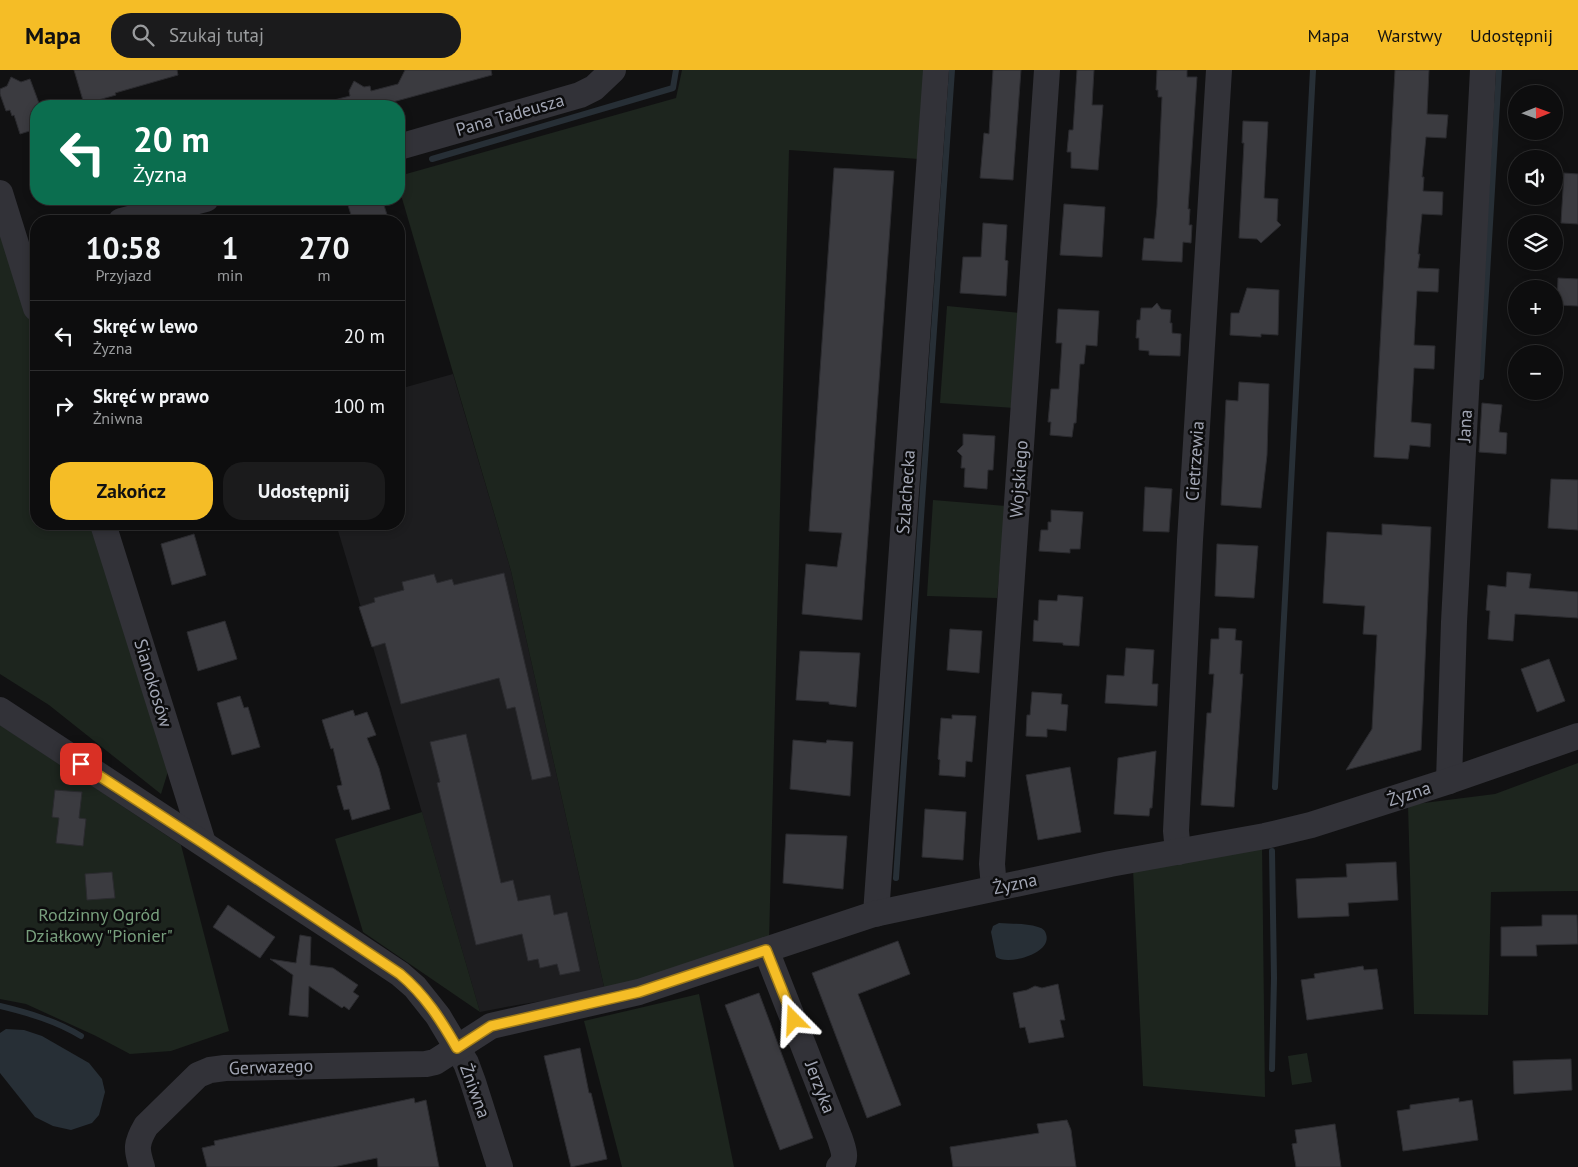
<!DOCTYPE html>
<html lang="pl">
<head>
<meta charset="utf-8">
<style>
  :root { --surface:#0d0d0e; --page:#1b1b1c; --text:#f1f3f6; --muted:#9a9c9e; --line:#2d2d2e; --accent:#f5bd26 }
  body { margin:0; font-family:"PT Sans",sans-serif; background:var(--page); color:var(--text); height:100vh; display:flex; flex-direction:column; font-size:19px; white-space:nowrap }
  * { box-sizing:border-box; margin:0 }
  p { font-size:16px; color:var(--muted) }
  .icon { flex:none; width:28px; height:28px; fill:none; stroke:currentColor; stroke-width:2; stroke-linecap:round; stroke-linejoin:round }
  .map { position:relative; flex:1; overflow:hidden }
  .panel { position:absolute; left:30px; top:145px; width:375px; height:315px; display:flex; flex-direction:column; background:var(--surface); border-radius:20px; box-shadow:0 2px 8px #0003,0 0 0 1px var(--line) }
  .panel>* { flex:none }
  .hud { position:absolute; left:30px; top:30px; width:375px; height:105px; border-radius:20px; box-shadow:0 2px 8px #0003,0 0 0 1px var(--line); background:#0b6e4f; color:#fff; overflow:hidden }
  .needle { width:32px; rotate:89deg }
  .controls { position:absolute; left:1508px; top:15px; display:grid; gap:10px }
  .controls a { display:grid; place-items:center; width:55px; height:55px; border-radius:50%; background:var(--surface); box-shadow:0 2px 8px #0003,0 0 0 1px var(--line); font-size:25px }
  .pin { position:absolute; display:grid; place-items:center; width:42px; height:42px; color:#fff; margin:-21px; border-radius:10px; box-shadow:0 2px 8px #0006 }
  .me { position:absolute; width:55px; margin:-28px; rotate:339deg; stroke-linejoin:round; filter:drop-shadow(0 0 4px #0008) }
  .turn { display:flex; align-items:center; gap:18px; height:105px; padding:0 20px; font-size:22px }
  .turn .icon { width:65px; height:65px; stroke-width:2.5 }
  .turn b { display:block; font-size:35px; line-height:42px }
  .eta { display:flex; justify-content:space-evenly; align-items:center; height:85px; text-align:center }
  .eta b { font-size:30px; font-weight:800; line-height:35px }
  .cta { display:flex; gap:10px; margin-top:auto; padding:10px 20px }
  .cta a { flex:1; height:58px; border-radius:20px; background:var(--accent); color:#111; font-size:20px; font-weight:800; line-height:58px; text-align:center }
  .cta a+a { background:var(--page); color:var(--text) }
  ul { padding:0; list-style:none }
  li { display:flex; align-items:center; gap:15px; height:70px; padding:0 20px; border-top:1px solid var(--line) }
  li div { flex:1 }
  li b { display:block; font-size:19px }
  li em { font-style:normal }
  header { display:flex; align-items:center; gap:30px; box-sizing:border-box; height:70px; padding:0 25px; background:var(--accent); color:#111 }
  header strong { font-size:24px }
  nav { display:flex; gap:28px; margin-inline-start:auto; font-size:18px }
  .search { width:350px; height:45px; background:var(--page); display:flex; align-items:center; gap:12px; box-sizing:border-box; padding:0 18px; border-radius:20px; color:var(--muted); font-size:19px }
  .map>svg:first-child { display:block }
  .built { fill:#1d1d1f }
  .green { fill:#1d251e }
  .water { fill:#272f36 }
  .lines { fill:none; stroke-linecap:round; stroke-linejoin:round }
  .stream { stroke:#272f36; stroke-width:6 }
  .building { fill:#3b3b40; stroke:#2b2b2f }
  .street { stroke:#323238; stroke-width:26 }
  .route-casing { stroke:#9f7b19; stroke-width:12 }
  .route { stroke:#f5bd26; stroke-width:9 }
  .labels { text-anchor:middle; stroke-width:5; stroke-linejoin:round; paint-order:stroke }
  .street-label { font-size:18px; fill:#a2a6b4; stroke:#0c0c0d }
  .park-label { font-size:18px; fill:#789f7d; stroke:#0c0c0d }
</style>
</head>
<body>
<header>
<strong>Mapa</strong>
<div class="search"><svg class="icon" aria-label="search" viewBox="0 0 24 24"><circle cx="10" cy="10" r="6"/><path d="M15 15l6 6"/></svg>Szukaj tutaj</div>
<nav><a>Mapa</a><a>Warstwy</a><a>Udostępnij</a></nav>
</header>
<div class="map">
<svg width="1578" height="1097" viewBox="0 0 1578 1097">
  <rect width="100%" height="100%" fill="#111112"/>
  <path class="built" d="M 453,304 L 511,501 L 605,921 L 517,935 L 480,942 L 402,674 L 336,454 L 399,454 L 399,319 Z"/>
  <g class="green">
    <path d="M 682,0 L 925,0 L 919,89 L 789,80 L 769,872 L 605,921 L 511,501 L 399,118 L 399,106 L 676,28 Z"/>
    <path d="M 0,154 L 36,270 L 36,454 L 94,454 L 170,695 L 161,724 L 49,635 L 0,604 Z"/>
    <path d="M 947,236 L 1020,243 L 1015,338 L 940,333 Z"/>
    <path d="M 933,430 L 1006,436 L 997,528 L 927,526 Z"/>
    <path d="M 0,655 L 181,775 L 229,961 L 171,981 L 130,984 L 96,966 L 26,934 L 0,929 Z"/>
    <path d="M 1578,693 L 1578,821 L 1491,822 L 1488,945 L 1414,944 L 1408,735 L 1495,724 Z"/>
    <path d="M 422,742 L 480,942 L 363,862 L 335,769 Z"/>
    <path d="M 1262,772 L 1265,1027 L 1143,1016 L 1133,799 Z"/>
    <path d="M 699,924 L 734,1097 L 622,1097 L 584,951 Z"/>
    <path d="M 1307,983 L 1312,1012 L 1292,1015 L 1288,986 Z"/>
  </g>
  <g class="water">
    <path d="M 999,853 C 1011,854 1026,853 1038,857 C 1042,858 1045,860 1046,864 C 1053,884 1007,896 996,887 L 991,862 L 993,856 Z"/>
    <path d="M 6,959 L 24,960 L 42,966 L 89,993 L 102,1009 L 105,1022 L 99,1045 L 92,1053 L 71,1060 L 53,1056 L 35,1047 L 0,1003 L 0,963 Z"/>
  </g>
  <g class="lines">
    <g class="stream">
      <path d="M 432,89 L 673,18 L 676,0"/>
      <path d="M 1481,307 L 1499,0"/>
      <path d="M 1275,717 L 1313,0"/>
      <path d="M 1272,781 L 1274,908 L 1272,999"/>
      <path d="M 896,808 L 952,0"/>
      <path d="M 0,936 C 29,943 56,951 81,966"/>
    </g>
  </g>
  <g class="building">
    <path d="M 74,0 L 177,0 L 178,5 L 115,23 L 116,25 L 84,34 Z"/>
    <path d="M 405,0 L 491,0 L 492,5 L 389,33 L 390,36 L 335,36 L 334,30 L 350,26 L 349,21 L 354,11 L 364,17 L 370,16 L 371,21 L 398,14 Z"/>
    <path d="M 993,0 L 1021,0 L 1013,110 L 980,108 L 984,63 L 989,64 Z"/>
    <path d="M 1077,0 L 1094,0 L 1092,35 L 1103,35 L 1098,100 L 1071,98 L 1071,82 L 1067,82 L 1069,60 L 1073,60 Z"/>
    <path d="M 1157,0 L 1187,0 L 1187,7 L 1197,7 L 1188,139 L 1190,139 L 1189,155 L 1192,155 L 1191,173 L 1183,172 L 1182,192 L 1142,190 L 1144,168 L 1154,169 L 1157,137 L 1162,27 L 1158,27 L 1158,20 L 1156,20 Z"/>
    <path d="M 1395,0 L 1429,0 L 1427,44 L 1448,45 L 1446,68 L 1426,67 L 1422,107 L 1424,107 L 1423,121 L 1443,122 L 1442,145 L 1422,144 L 1418,184 L 1420,184 L 1418,198 L 1439,199 L 1438,222 L 1417,221 L 1414,275 L 1435,276 L 1434,299 L 1414,298 L 1411,352 L 1431,354 L 1430,377 L 1410,375 L 1408,389 L 1374,387 Z"/>
    <path d="M 11,7 L 21,12 L 30,9 L 40,36 L 36,36 L 36,59 L 20,64 L 14,45 L 12,46 L 10,40 L 6,41 L 0,24 L 0,19 L 7,16 Z"/>
    <path d="M 1243,51 L 1268,52 L 1264,128 L 1278,129 L 1277,151 L 1281,155 L 1261,173 L 1257,169 L 1239,168 L 1244,73 L 1242,73 Z"/>
    <path d="M 834,98 L 894,101 L 862,550 L 802,544 L 806,494 L 837,497 L 842,463 L 809,461 Z"/>
    <path d="M 1564,103 L 1578,104 L 1578,154 L 1561,153 Z"/>
    <path d="M 346,129 L 382,129 L 389,151 L 353,151 Z"/>
    <path d="M 1064,134 L 1105,137 L 1102,187 L 1060,185 Z"/>
    <path d="M 983,153 L 1007,155 L 1005,190 L 1008,191 L 1006,226 L 960,223 L 963,187 L 981,187 Z"/>
    <path d="M 1558,208 L 1578,209 L 1578,236 L 1557,235 Z"/>
    <path d="M 1247,218 L 1279,220 L 1278,265 L 1261,264 L 1261,267 L 1230,265 L 1231,243 L 1239,243 Z"/>
    <path d="M 1157,233 L 1161,239 L 1171,240 L 1170,253 L 1172,253 L 1172,263 L 1181,264 L 1180,286 L 1149,285 L 1149,281 L 1139,280 L 1139,268 L 1136,268 L 1137,250 L 1140,250 L 1141,238 L 1152,238 Z"/>
    <path d="M 1058,239 L 1099,241 L 1097,276 L 1086,275 L 1084,294 L 1080,294 L 1076,353 L 1074,353 L 1072,367 L 1050,365 L 1051,352 L 1048,352 L 1051,319 L 1059,319 L 1062,273 L 1056,273 Z"/>
    <path d="M 1239,312 L 1269,314 L 1267,385 L 1261,438 L 1221,435 L 1226,330 L 1238,331 Z"/>
    <path d="M 1482,333 L 1502,335 L 1499,362 L 1507,363 L 1506,384 L 1479,382 Z"/>
    <path d="M 963,364 L 995,366 L 993,400 L 988,400 L 987,419 L 964,417 L 965,398 L 961,398 L 962,386 L 957,381 L 963,375 Z"/>
    <path d="M 1551,409 L 1578,410 L 1578,460 L 1548,458 Z"/>
    <path d="M 1145,417 L 1172,419 L 1169,462 L 1143,461 Z"/>
    <path d="M 1051,440 L 1083,442 L 1080,479 L 1070,479 L 1070,483 L 1039,481 L 1041,460 L 1048,460 L 1048,452 L 1051,452 Z"/>
    <path d="M 1382,454 L 1431,457 L 1421,680 L 1346,700 L 1372,659 L 1377,565 L 1363,564 L 1365,536 L 1323,533 L 1327,462 L 1382,465 Z"/>
    <path d="M 194,464 L 206,505 L 172,515 L 161,474 Z"/>
    <path d="M 1217,474 L 1258,476 L 1254,528 L 1215,526 Z"/>
    <path d="M 1507,502 L 1531,504 L 1529,518 L 1578,522 L 1578,548 L 1515,544 L 1513,571 L 1488,569 L 1490,541 L 1486,540 L 1488,515 L 1506,517 Z"/>
    <path d="M 504,503 L 551,706 L 532,710 L 515,637 L 507,639 L 499,608 L 401,634 L 385,573 L 372,577 L 359,537 L 375,532 L 374,528 L 404,520 L 402,512 L 434,504 L 437,513 L 452,509 L 454,515 Z"/>
    <path d="M 1058,525 L 1083,527 L 1079,576 L 1063,575 L 1063,573 L 1033,571 L 1034,550 L 1038,551 L 1039,530 L 1057,531 Z"/>
    <path d="M 225,551 L 237,589 L 198,601 L 187,562 Z"/>
    <path d="M 1219,558 L 1236,559 L 1235,570 L 1242,571 L 1240,604 L 1243,604 L 1234,737 L 1201,735 L 1207,643 L 1211,643 L 1214,604 L 1209,604 L 1211,569 L 1219,569 Z"/>
    <path d="M 950,559 L 982,561 L 979,603 L 947,600 Z"/>
    <path d="M 1126,578 L 1154,580 L 1152,614 L 1158,614 L 1157,636 L 1105,633 L 1107,605 L 1124,606 Z"/>
    <path d="M 800,581 L 860,583 L 856,637 L 829,634 L 829,632 L 796,630 Z"/>
    <path d="M 1549,589 L 1565,631 L 1537,642 L 1521,599 Z"/>
    <path d="M 1032,622 L 1062,624 L 1061,634 L 1068,635 L 1066,661 L 1047,659 L 1047,667 L 1026,666 L 1027,645 L 1030,645 Z"/>
    <path d="M 240,626 L 244,638 L 248,637 L 260,677 L 232,685 L 217,633 Z"/>
    <path d="M 353,640 L 355,646 L 367,642 L 376,665 L 367,668 L 379,698 L 390,739 L 352,750 L 349,739 L 344,740 L 337,716 L 342,715 L 333,678 L 331,679 L 322,650 Z"/>
    <path d="M 952,645 L 976,646 L 972,692 L 966,691 L 965,707 L 939,705 L 940,690 L 938,689 L 941,648 L 952,649 Z"/>
    <path d="M 466,664 L 501,813 L 513,810 L 518,831 L 550,825 L 554,845 L 567,842 L 580,901 L 560,905 L 557,894 L 540,898 L 538,889 L 528,891 L 522,864 L 476,875 L 437,713 L 440,712 L 430,672 Z"/>
    <path d="M 793,670 L 826,673 L 827,670 L 853,672 L 850,726 L 790,719 Z"/>
    <path d="M 1156,681 L 1152,738 L 1150,738 L 1149,746 L 1114,744 L 1118,688 Z"/>
    <path d="M 1070,697 L 1081,762 L 1038,770 L 1026,705 Z"/>
    <path d="M 55,720 L 82,722 L 79,748 L 86,749 L 83,776 L 56,773 L 59,748 L 52,747 Z"/>
    <path d="M 925,739 L 966,742 L 963,790 L 922,787 Z"/>
    <path d="M 786,764 L 847,766 L 843,819 L 783,813 Z"/>
    <path d="M 1396,792 L 1398,830 L 1348,833 L 1349,846 L 1298,848 L 1296,809 L 1347,807 L 1346,794 Z"/>
    <path d="M 112,802 L 115,828 L 87,830 L 85,804 Z"/>
    <path d="M 228,835 L 275,867 L 260,888 L 213,857 Z"/>
    <path d="M 1542,845 L 1577,845 L 1578,874 L 1536,875 L 1537,886 L 1501,886 L 1501,857 L 1542,856 Z"/>
    <path d="M 300,865 L 311,867 L 310,895 L 333,898 L 358,915 L 353,922 L 359,926 L 349,940 L 344,936 L 342,938 L 309,916 L 308,947 L 289,945 L 293,905 L 270,889 L 296,893 Z"/>
    <path d="M 898,871 L 910,904 L 858,924 L 901,1035 L 867,1048 L 812,903 Z"/>
    <path d="M 1363,896 L 1364,900 L 1377,899 L 1383,939 L 1307,950 L 1301,910 L 1315,908 L 1314,904 Z"/>
    <path d="M 1058,914 L 1065,950 L 1060,950 L 1064,967 L 1029,973 L 1025,957 L 1020,958 L 1013,923 L 1027,920 L 1035,916 L 1042,918 Z"/>
    <path d="M 759,923 L 813,1068 L 780,1080 L 725,935 Z"/>
    <path d="M 580,978 L 589,1023 L 591,1023 L 607,1089 L 571,1097 L 544,986 Z"/>
    <path d="M 1571,989 L 1572,1020 L 1514,1024 L 1513,991 Z"/>
    <path d="M 414,1028 L 415,1033 L 426,1030 L 439,1097 L 378,1097 L 377,1088 L 333,1097 L 207,1097 L 202,1078 L 215,1075 L 214,1071 Z"/>
    <path d="M 1459,1028 L 1459,1032 L 1472,1030 L 1478,1070 L 1403,1081 L 1397,1041 L 1410,1039 L 1410,1035 Z"/>
    <path d="M 1067,1050 L 1071,1060 L 1076,1097 L 953,1097 L 950,1077 L 1039,1063 L 1037,1054 Z"/>
    <path d="M 1335,1054 L 1341,1097 L 1296,1097 L 1292,1074 L 1297,1073 L 1295,1060 Z"/>
  </g>
  <g class="lines">
    <g class="street">
      <path d="M 399,77 L 580,25 L 594,18 L 613,0"/>
      <path d="M 0,123 L 36,238"/>
      <path d="M 121,151 L 206,129"/>
      <path d="M 103,454 L 203,773"/>
      <path d="M 0,640 L 340,864 L 400,904 L 415,917 L 438,946 L 466,993 L 473,1012 L 500,1097"/>
      <path d="M 1449,711 L 1454,552 L 1483,0"/>
      <path d="M 1178,782 L 1176,761 L 1190,470 L 1219,0"/>
      <path d="M 994,818 L 992,794 L 1047,0"/>
      <path d="M 876,844 L 936,0"/>
      <path d="M 766,880 L 840,1069 C 843,1079 848,1089 839,1097"/>
      <path d="M 142,1097 C 136,1079 136,1073 146,1056 L 198,1005 L 210,1000 L 225,998 L 426,994 L 435,992 L 491,956 L 639,922 L 874,844 L 1110,794 L 1265,766 L 1311,755 L 1449,711 L 1578,666"/>
    </g>
  </g>
  <g class="lines">
    <defs>
      <path id="route" d="M 81,694 L 203,773 L 400,904 C 425,925 441,950 457,978 L 491,956 L 639,922 L 766,880 L 794,950"/>
    </defs>
    <use href="#route" class="route-casing"/>
    <use href="#route" class="route"/>
  </g>
  <g class="labels">
    <g class="street-label">
      <text transform="translate(510 45) rotate(-16)" y="6">Pana Tadeusza</text>
      <text transform="translate(1465 356) rotate(-87)" y="6">Jana</text>
      <text transform="translate(1195 391) rotate(-86)" y="6">Cietrzewia</text>
      <text transform="translate(1019 409) rotate(-86)" y="6">Wojskiego</text>
      <text transform="translate(906 422) rotate(-86)" y="6">Szlachecka</text>
      <text transform="translate(153 613) rotate(73)" y="6">Sianokosów</text>
      <text transform="translate(1409 724) rotate(-18)" y="6">Żyzna</text>
      <text transform="translate(1015 814) rotate(-12)" y="6">Żyzna</text>
      <text transform="translate(271 997) rotate(-2)" y="6">Gerwazego</text>
      <text transform="translate(820 1017) rotate(69)" y="6">Jerzyka</text>
      <text transform="translate(475 1021) rotate(70)" y="6">Żniwna</text>
    </g>
    <g class="park-label">
      <text x="99" y="851">Rodzinny Ogród<tspan x="99" dy="21">Działkowy "Pionier"</tspan></text>
    </g>
  </g>
</svg>
<div class="controls">
<a><svg class="needle" viewBox="-14 -14 28 28"><path d="M0-13l5 13h-10z" fill="#e53935"/><path d="M0 13l5-13h-10z" fill="#9a9c9e"/></svg></a>
<a><svg class="icon" aria-label="sound" viewBox="0 0 24 24"><path d="M4 9h4l5-4v14l-5-4H4zM17 9q2 3 0 6"/></svg></a>
<a><svg class="icon" aria-label="layers" viewBox="0 0 24 24"><path d="M12 4l9 5-9 5-9-5zM3 14l9 5 9-5"/></svg></a>
<a>+</a>
<a>−</a>
</div>
<div class="pin" style="left:81px;top:694px;background:#d93025"><svg class="icon" aria-label="arrive" viewBox="0 0 24 24"><path d="M6 21V4h12l-3 4 3 4H6"/></svg></div>
<svg class="me" style="left:794px;top:950px" viewBox="-20 -20 40 40"><path d="M0-17L14 15 0 8-14 15z" fill="#f5bd26" stroke="#fff" stroke-width="4"/></svg>
<div class="hud">
<div class="turn"><svg class="icon" aria-label="left" viewBox="0 0 24 24"><path d="M17 20v-9H6M10 6l-5 5 5 5"/></svg><div><b>20 m</b>Żyzna</div></div>
</div>
<section class="panel">
<div class="eta">
<div><b>10:58</b><p>Przyjazd</p></div>
<div><b>1</b><p>min</p></div>
<div><b>270</b><p>m</p></div>
</div>
<ul>
<li><svg class="icon" aria-label="left" viewBox="0 0 24 24"><path d="M17 20v-9H6M10 6l-5 5 5 5"/></svg><div><b>Skręć w lewo</b><p>Żyzna</p></div><em>20 m</em></li>
<li><svg class="icon" aria-label="right" viewBox="0 0 24 24"><path d="M7 20v-9h11M14 6l5 5-5 5"/></svg><div><b>Skręć w prawo</b><p>Żniwna</p></div><em>100 m</em></li>
</ul>
<div class="cta"><a>Zakończ</a><a>Udostępnij</a></div>
</section>
</div>
</body>
</html>
